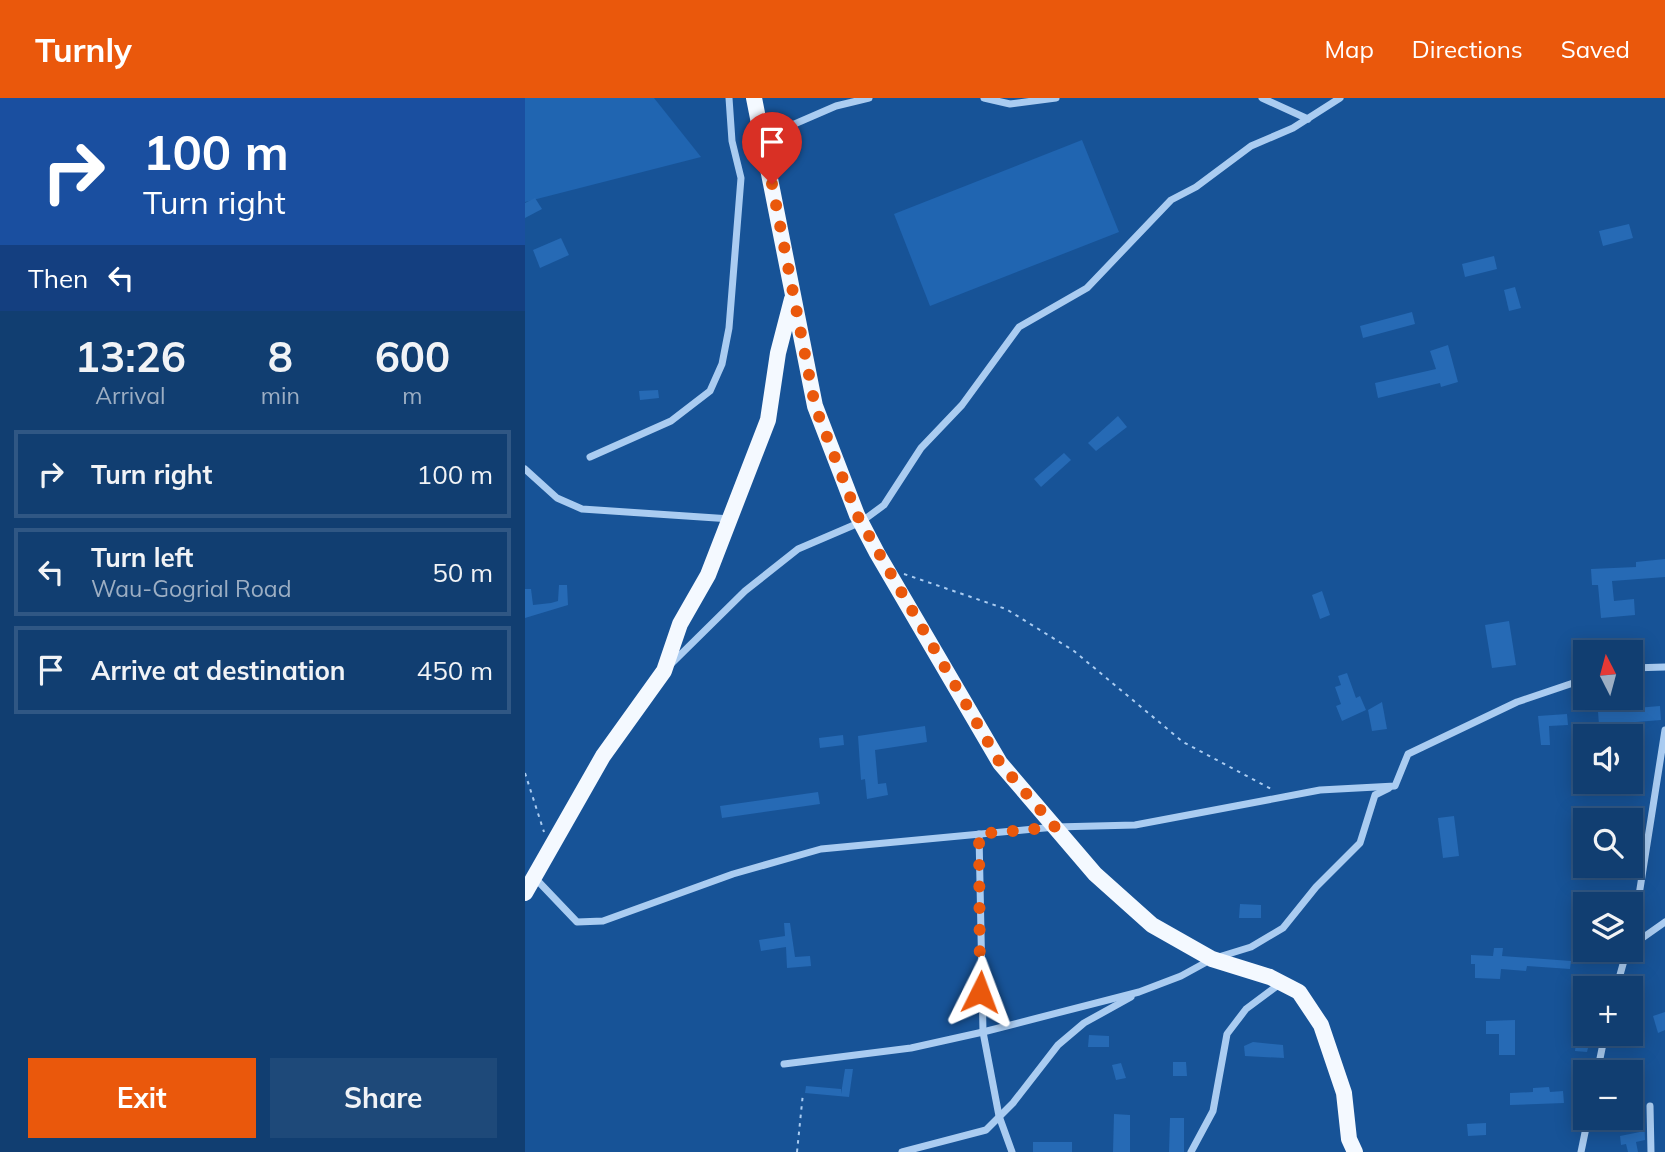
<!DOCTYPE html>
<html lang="en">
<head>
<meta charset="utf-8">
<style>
  :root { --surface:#113e71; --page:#1e4979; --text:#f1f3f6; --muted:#9caec3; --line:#305784; --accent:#ea580c }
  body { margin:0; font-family:Mulish,sans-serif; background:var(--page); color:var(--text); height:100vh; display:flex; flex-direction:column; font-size:26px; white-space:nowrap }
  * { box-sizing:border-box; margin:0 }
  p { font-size:23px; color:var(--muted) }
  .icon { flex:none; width:38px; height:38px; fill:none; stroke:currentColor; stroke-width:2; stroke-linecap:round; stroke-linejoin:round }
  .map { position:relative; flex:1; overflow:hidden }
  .details { display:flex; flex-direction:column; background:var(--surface); width:525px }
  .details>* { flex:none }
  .guide { background:#1a4fa0; color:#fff; overflow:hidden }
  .needle { width:46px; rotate:354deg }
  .tools { position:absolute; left:1048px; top:542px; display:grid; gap:14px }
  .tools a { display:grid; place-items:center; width:70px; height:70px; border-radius:0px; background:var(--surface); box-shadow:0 4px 18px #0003,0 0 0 2px var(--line); font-size:35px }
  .pin { position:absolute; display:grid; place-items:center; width:60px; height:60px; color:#fff; margin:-72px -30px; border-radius:50% 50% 50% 0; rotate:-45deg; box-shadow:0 0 7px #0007 }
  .pin .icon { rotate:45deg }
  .me { position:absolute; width:77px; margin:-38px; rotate:3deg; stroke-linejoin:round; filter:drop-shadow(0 0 5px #0008) }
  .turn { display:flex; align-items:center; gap:24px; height:147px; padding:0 28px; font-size:32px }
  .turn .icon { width:91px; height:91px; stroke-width:2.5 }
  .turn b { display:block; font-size:49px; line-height:60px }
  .then { display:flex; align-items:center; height:66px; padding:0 28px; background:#0003; gap:14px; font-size:26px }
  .eta { display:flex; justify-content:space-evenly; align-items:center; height:119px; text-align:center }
  .eta b { font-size:42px; font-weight:700; line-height:49px }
  .cta { display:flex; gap:14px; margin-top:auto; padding:14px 28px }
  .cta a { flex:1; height:80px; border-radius:0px; background:var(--accent); color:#fff; font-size:28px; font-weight:700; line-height:80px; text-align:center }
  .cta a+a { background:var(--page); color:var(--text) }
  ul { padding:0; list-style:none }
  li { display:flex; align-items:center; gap:21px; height:88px; margin:0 14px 10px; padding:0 14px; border:4px solid var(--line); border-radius:0px }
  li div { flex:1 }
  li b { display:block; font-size:26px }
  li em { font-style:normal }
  header { display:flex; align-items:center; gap:42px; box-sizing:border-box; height:98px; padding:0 35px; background:var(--accent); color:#fff }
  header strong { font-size:33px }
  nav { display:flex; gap:38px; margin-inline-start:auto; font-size:24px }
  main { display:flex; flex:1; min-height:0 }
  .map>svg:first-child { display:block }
  .green { fill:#2065b1 }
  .building { fill:#266ab5 }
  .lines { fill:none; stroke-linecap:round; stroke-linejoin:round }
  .path { stroke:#aaccf1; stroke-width:2; stroke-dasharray:3.5 5; stroke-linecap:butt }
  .minor { stroke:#aaccf1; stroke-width:7 }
  .primary { stroke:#f4f9ff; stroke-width:16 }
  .route { stroke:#ea580c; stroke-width:12; stroke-dasharray:0 21.6 }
</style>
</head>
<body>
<header>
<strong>Turnly</strong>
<nav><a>Map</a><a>Directions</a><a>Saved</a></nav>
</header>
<main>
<section class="details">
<div class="guide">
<div class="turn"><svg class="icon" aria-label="right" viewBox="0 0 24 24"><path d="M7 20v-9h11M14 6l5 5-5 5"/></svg><div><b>100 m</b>Turn right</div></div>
<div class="then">Then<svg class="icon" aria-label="left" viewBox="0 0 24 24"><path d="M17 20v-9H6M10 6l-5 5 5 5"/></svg></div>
</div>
<div class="eta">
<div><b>13:26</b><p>Arrival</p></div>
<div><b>8</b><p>min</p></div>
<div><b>600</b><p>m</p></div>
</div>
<ul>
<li><svg class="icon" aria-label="right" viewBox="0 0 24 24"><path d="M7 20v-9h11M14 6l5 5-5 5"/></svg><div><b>Turn right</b></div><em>100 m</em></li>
<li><svg class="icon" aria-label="left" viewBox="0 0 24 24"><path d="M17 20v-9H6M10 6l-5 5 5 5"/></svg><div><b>Turn left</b><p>Wau-Gogrial Road</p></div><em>50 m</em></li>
<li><svg class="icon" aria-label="arrive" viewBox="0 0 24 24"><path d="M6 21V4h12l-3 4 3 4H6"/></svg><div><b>Arrive at destination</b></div><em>450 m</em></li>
</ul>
<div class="cta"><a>Exit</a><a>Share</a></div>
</section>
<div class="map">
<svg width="1140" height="1054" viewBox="0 0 1140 1054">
  <rect width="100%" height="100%" fill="#175397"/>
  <g class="green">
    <path d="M 0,0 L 129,0 L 176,59 L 0,104 Z"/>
    <path d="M 557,42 L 594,134 L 405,208 L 369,116 Z"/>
  </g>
  <g class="building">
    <path d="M 10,100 L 17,111 L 0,120 L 0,105 Z"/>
    <path d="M 1104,126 L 1108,140 L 1078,148 L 1074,133 Z"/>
    <path d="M 36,140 L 44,157 L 15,170 L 8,152 Z"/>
    <path d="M 969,158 L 972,171 L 940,179 L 937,166 Z"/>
    <path d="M 990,189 L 996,210 L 984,213 L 979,192 Z"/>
    <path d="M 887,214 L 890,226 L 838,240 L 835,228 Z"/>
    <path d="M 923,247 L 933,284 L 916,289 L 915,285 L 853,300 L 850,285 L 911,271 L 905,253 Z"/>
    <path d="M 133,292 L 134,300 L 115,302 L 114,293 Z"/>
    <path d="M 593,318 L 602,329 L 571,353 L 563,345 Z"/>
    <path d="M 539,355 L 546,362 L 516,389 L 509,381 Z"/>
    <path d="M 1140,461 L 1140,479 L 1087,483 L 1089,503 L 1109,501 L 1110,517 L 1076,520 L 1073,487 L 1067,487 L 1066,471 L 1111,469 L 1111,464 Z"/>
    <path d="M 34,487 L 42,487 L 43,507 L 0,520 L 0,491 L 6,491 L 8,507 L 26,505 L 33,503 Z"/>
    <path d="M 797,493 L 805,517 L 795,521 L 787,497 Z"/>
    <path d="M 984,523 L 991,567 L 967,570 L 960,527 Z"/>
    <path d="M 822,575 L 831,600 L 835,598 L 841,612 L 817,623 L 811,608 L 816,606 L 810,589 L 816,587 L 813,578 Z"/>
    <path d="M 1078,600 L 1098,600 L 1099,611 L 1135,608 L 1136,622 L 1074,627 L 1073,614 L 1079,613 Z"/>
    <path d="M 857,604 L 862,631 L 847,633 L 843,612 Z"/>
    <path d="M 1042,616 L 1043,627 L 1024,628 L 1025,647 L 1016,647 L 1013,618 Z"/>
    <path d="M 400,628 L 402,644 L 350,652 L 353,686 L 361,685 L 363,697 L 342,701 L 340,681 L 336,682 L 333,638 Z"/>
    <path d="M 318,637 L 319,647 L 295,650 L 294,640 Z"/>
    <path d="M 293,694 L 295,706 L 197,720 L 195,708 Z"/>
    <path d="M 929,718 L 934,758 L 918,760 L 913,720 Z"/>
    <path d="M 715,806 L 736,807 L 736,820 L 714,820 Z"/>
    <path d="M 259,825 L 265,825 L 270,859 L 285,858 L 286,868 L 262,870 L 261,849 L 236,853 L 234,842 L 260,838 Z"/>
    <path d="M 969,850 L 978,850 L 977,858 L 1046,863 L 1045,871 L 1002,868 L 1001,873 L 976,871 L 975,881 L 950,880 L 950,866 L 946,866 L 946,857 L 968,858 Z"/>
    <path d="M 1140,914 L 1140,932 L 1133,935 L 1128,918 Z"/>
    <path d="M 990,922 L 990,957 L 974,957 L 974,936 L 961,936 L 961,923 Z"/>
    <path d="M 1053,927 L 1060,927 L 1060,936 L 1070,936 L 1069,950 L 1063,950 L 1062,954 L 1050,953 Z"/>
    <path d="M 564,937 L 584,938 L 584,949 L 563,949 Z"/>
    <path d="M 728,944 L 758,947 L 759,960 L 720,958 L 719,948 Z"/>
    <path d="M 648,964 L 661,964 L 662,978 L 648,978 Z"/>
    <path d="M 596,965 L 601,980 L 591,982 L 587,967 Z"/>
    <path d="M 320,971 L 328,971 L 324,999 L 280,995 L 281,988 L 316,991 L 316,996 Z"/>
    <path d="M 1024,989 L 1025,994 L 1038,993 L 1039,1005 L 985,1007 L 985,995 L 1008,994 L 1008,990 Z"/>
    <path d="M 589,1016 L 605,1017 L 605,1054 L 588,1054 Z"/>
    <path d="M 1119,1018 L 1120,1042 L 1111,1044 L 1113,1054 L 1103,1054 L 1101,1046 L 1096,1047 L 1095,1038 L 1115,1034 L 1112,1019 Z"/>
    <path d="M 645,1020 L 659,1020 L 659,1054 L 644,1054 Z"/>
    <path d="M 961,1025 L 961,1037 L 943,1038 L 942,1026 Z"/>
    <rect x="508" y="1044" width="39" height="10"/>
  </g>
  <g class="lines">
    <g class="path">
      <path d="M 379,476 L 481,511 L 549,553 L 658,644 L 748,692"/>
      <path d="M 0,675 L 19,734"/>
      <path d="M 272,1054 L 278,995"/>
    </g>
    <g class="minor">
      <path d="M 459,0 L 485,6 L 531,0"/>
      <path d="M 737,0 L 783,21"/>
      <path d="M 237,40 L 311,8 L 344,0"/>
      <path d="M 65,359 L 146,323 L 185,293 L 197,266 L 204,230 L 216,80 L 207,43 L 204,0"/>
      <path d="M 0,371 L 32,400 L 57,411 L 206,421"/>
      <path d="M 146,566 L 220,493 L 273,451 L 336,424 L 359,407 L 396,350 L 437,307 L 494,229 L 562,190 L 646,102 L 671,89 L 726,48 L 768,30 L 815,0"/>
      <path d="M 1106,570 L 1140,569"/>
      <path d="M 454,736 L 458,934 L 474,1018 L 487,1054"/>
      <path d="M 11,781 L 52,824 L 78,823 L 208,776 L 296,751 L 530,729 L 610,727 L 795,692 L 870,688 L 883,656 L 992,604 L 1060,581"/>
      <path d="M 1106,848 L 1140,632"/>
      <path d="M 1106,848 L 1140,824"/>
      <path d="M 1091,891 L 1102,852"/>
      <path d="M 259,966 L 386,950 L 458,934 L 614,894 L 656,878 L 687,861 L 726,849 L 758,830 L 791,789 L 835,745 L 850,697 L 864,690"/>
      <path d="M 1072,975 L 1080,936"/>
      <path d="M 1125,1008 L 1126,1054"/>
      <path d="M 377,1054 L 461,1032 L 488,1005 L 533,947 L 559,925 L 606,899"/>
      <path d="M 666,1054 L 688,1013 L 702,936 L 721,911 L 756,885"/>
      <path d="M 1056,1054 L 1063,1020"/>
    </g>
    <g class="primary">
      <path d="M 229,0 L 290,308 L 332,417 L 352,455 L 475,665 L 570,776 L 627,827 L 687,861 L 745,879 L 774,894 L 796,927 L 819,995 L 824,1041 L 830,1054"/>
      <path d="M 0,795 L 78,658 L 139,573 L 155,526 L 183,477 L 243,322 L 253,255 L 267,201"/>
    </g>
  </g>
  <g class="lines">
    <path class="route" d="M 247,86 L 290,308 L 332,417 L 475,665 L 530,729 L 454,736 L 455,894"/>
  </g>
</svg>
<div class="tools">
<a><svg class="needle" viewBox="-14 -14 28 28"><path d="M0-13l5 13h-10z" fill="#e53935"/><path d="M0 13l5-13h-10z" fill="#9caec3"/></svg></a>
<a><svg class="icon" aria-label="sound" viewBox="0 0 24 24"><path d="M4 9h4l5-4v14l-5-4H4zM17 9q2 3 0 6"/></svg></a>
<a><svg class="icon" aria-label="search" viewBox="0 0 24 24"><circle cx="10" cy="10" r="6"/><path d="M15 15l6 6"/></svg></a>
<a><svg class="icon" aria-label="layers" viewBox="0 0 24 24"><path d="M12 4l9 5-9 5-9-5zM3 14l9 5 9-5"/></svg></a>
<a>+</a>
<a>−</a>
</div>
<div class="pin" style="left:247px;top:86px;background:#d93025"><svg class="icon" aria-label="arrive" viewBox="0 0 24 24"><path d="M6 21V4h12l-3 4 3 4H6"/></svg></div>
<svg class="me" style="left:455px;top:894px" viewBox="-20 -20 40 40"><path d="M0-17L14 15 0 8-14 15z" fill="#ea580c" stroke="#fff" stroke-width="4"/></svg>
</div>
</main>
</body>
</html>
